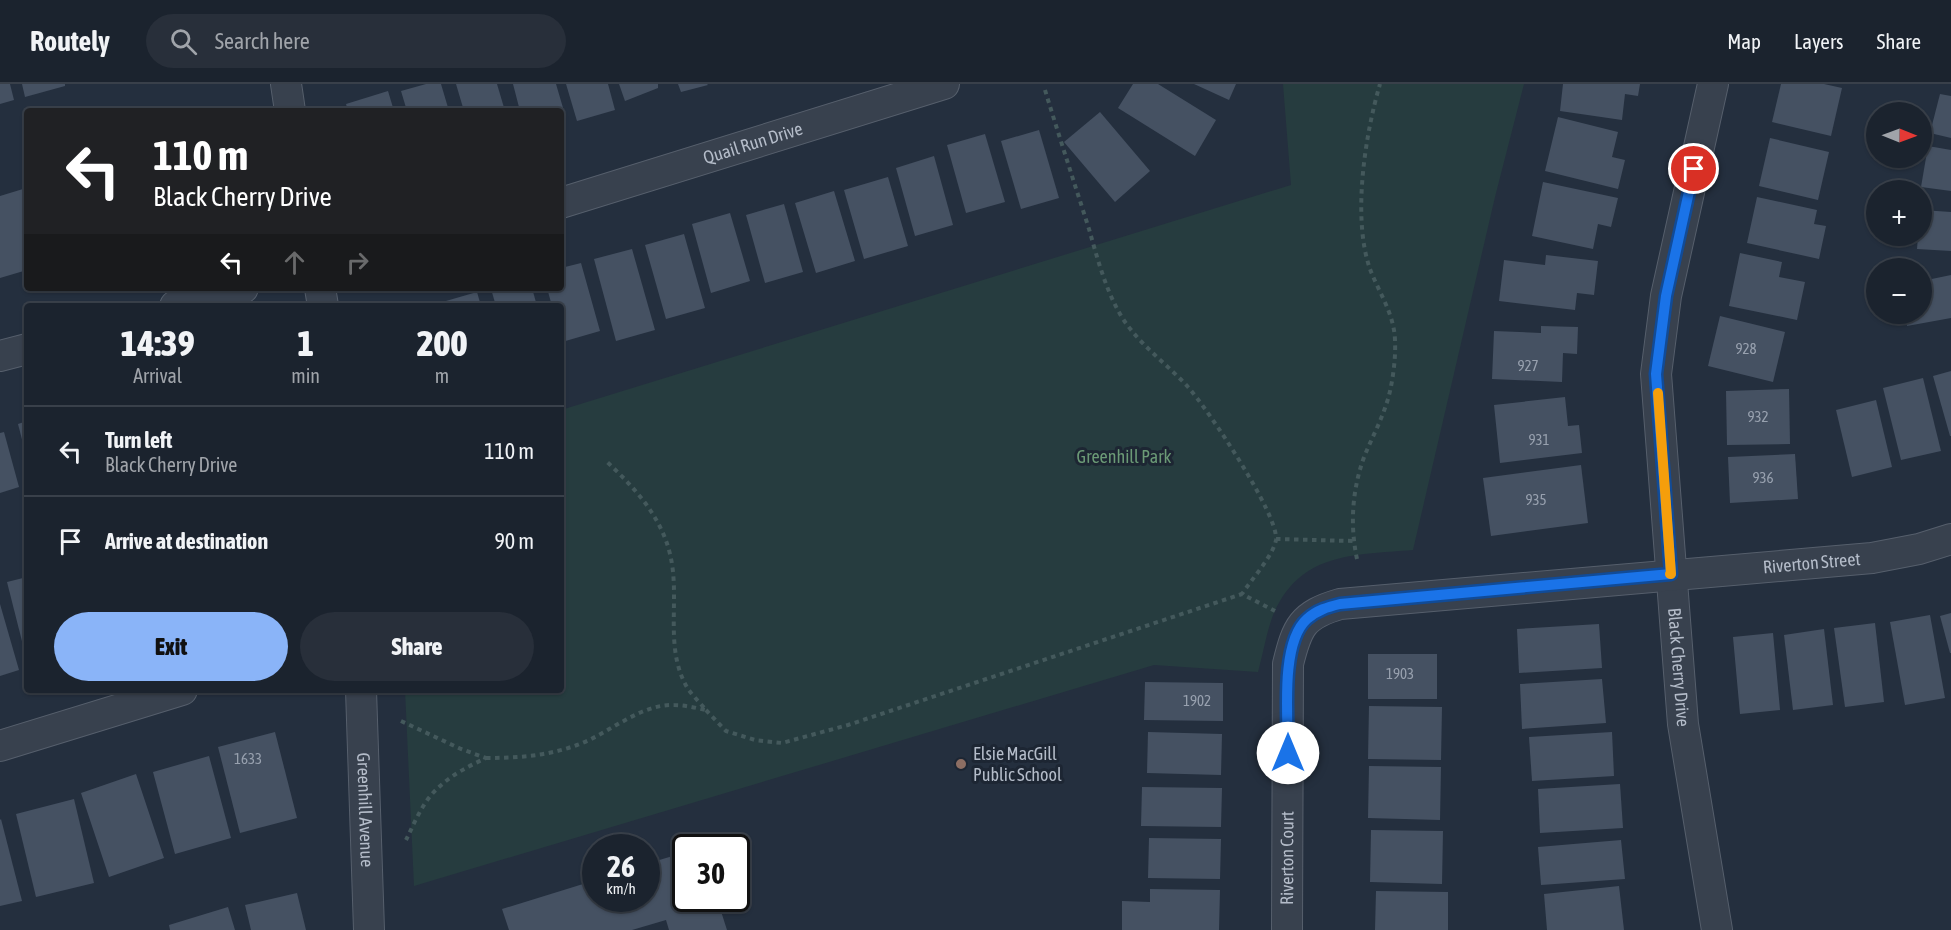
<!DOCTYPE html>
<html lang="en">
<head>
<meta charset="utf-8">
<style>
  :root { --surface:#1b232e; --page:#282f3a; --text:#f1f3f6; --muted:#a0a4aa; --line:#39404a; --accent:#8ab4f8 }
  body { margin:0; font-family:"Asap Condensed",sans-serif; background:var(--page); color:var(--text); height:100vh; display:flex; flex-direction:column; font-size:22px; white-space:nowrap }
  * { box-sizing:border-box; margin:0 }
  p { font-size:20px; color:var(--muted) }
  .icon { flex:none; width:33px; height:33px; fill:none; stroke:currentColor; stroke-width:2; stroke-linecap:round; stroke-linejoin:round }
  .map { position:relative; flex:1; overflow:hidden }
  .panel { position:absolute; left:24px; top:219px; width:540px; height:390px; display:flex; flex-direction:column; background:var(--surface); border-radius:6px; box-shadow:0 2px 4px #0004,0 0 0 2px var(--line) }
  .panel>* { flex:none }
  .banner { position:absolute; left:24px; top:24px; width:540px; height:183px; border-radius:6px; box-shadow:0 2px 4px #0004,0 0 0 2px var(--line); background:#202124; color:#fff; overflow:hidden }
  .needle { width:39px; rotate:91deg }
  .tools { position:absolute; left:1866px; top:18px; display:grid; gap:12px }
  .tools a { display:grid; place-items:center; width:66px; height:66px; border-radius:50%; background:var(--surface); box-shadow:0 2px 4px #0004,0 0 0 2px var(--line); font-size:30px }
  .speed { position:absolute; left:582px; top:750px; display:flex; gap:12px; font-size:30px; font-weight:700; text-align:center }
  .speed>* { display:grid; place-content:center; width:78px; height:78px; border-radius:50%; background:var(--surface); box-shadow:0 2px 4px #0004,0 0 0 2px var(--line); line-height:1 }
  .speed small { font-size:15px; font-weight:400 }
  .speed .limit { border:3px solid #111; border-radius:9px; background:#fff; color:#111 }
  .pin { position:absolute; display:grid; place-items:center; width:51px; height:51px; color:#fff; margin:-26px; border:3px solid #fff; border-radius:50%; box-shadow:0 2px 6px #0007 }
  .me { position:absolute; width:66px; margin:-33px; rotate:0deg; stroke-linejoin:round; filter:drop-shadow(0 0 4px #0008) }
  .turn { display:flex; align-items:center; gap:21px; height:126px; padding:0 30px; font-size:27px }
  .turn .icon { width:78px; height:78px; stroke-width:2.5 }
  .turn b { display:block; font-size:42px; line-height:51px }
  .lanes { display:flex; align-items:center; height:57px; padding:0 30px; background:#0003; justify-content:center; gap:30px; direction:ltr }
  .lanes .off { opacity:.35 }
  .eta { display:flex; justify-content:space-evenly; align-items:center; height:102px; text-align:center }
  .eta b { font-size:36px; font-weight:800; line-height:42px }
  .primary-button { display:flex; gap:12px; margin-top:auto; padding:12px 30px }
  .primary-button a { flex:1; height:69px; border-radius:36px; background:var(--accent); color:#111; font-size:24px; font-weight:800; line-height:69px; text-align:center }
  .primary-button a+a { background:var(--page); color:var(--text) }
  ul { padding:0; list-style:none }
  li { display:flex; align-items:center; gap:18px; height:90px; padding:0 30px; border-top:2px solid var(--line) }
  li div { flex:1 }
  li b { display:block; font-size:22px }
  li em { font-style:normal }
  header { display:flex; align-items:center; gap:36px; box-sizing:border-box; height:84px; padding:0 30px; background:var(--surface); border-bottom:2px solid var(--line) }
  header strong { font-size:28px }
  nav { display:flex; gap:33px; margin-inline-start:auto; font-size:21px }
  .search { width:420px; height:54px; background:var(--page); display:flex; align-items:center; gap:15px; box-sizing:border-box; padding:0 21px; border-radius:33px; color:var(--muted); font-size:22px }
  .map>svg:first-child { display:block }
  .green { fill:#263c3f }
  .building { fill:#455162 }
  .lines { fill:none; stroke-linecap:round; stroke-linejoin:round }
  .street-casing { stroke:#565f6c; stroke-width:32 }
  .path { stroke:#44595c; stroke-width:4; stroke-dasharray:4.5 4.5; stroke-linecap:butt }
  .street { stroke:#38414e; stroke-width:30 }
  .route-casing { stroke:#114b97; stroke-width:15 }
  .route { stroke:#1a73e8; stroke-width:10 }
  .slow { stroke:#f59e0b; stroke-width:10 }
  .education-dot { fill:#8d6e63; stroke:#1d2633; stroke-width:2 }
  .labels { text-anchor:middle; stroke-width:6; stroke-linejoin:round; paint-order:stroke }
  .number-label { font-size:15px; fill:#98a1af }
  .street-label { font-size:18px; fill:#b4bcc9; stroke:#1d2633 }
  .park-label { font-size:18px; fill:#6b9a76; stroke:#1d2633 }
  .poi-label { font-size:18px; fill:#b4bcc9; stroke:#1d2633; text-anchor:start }
</style>
</head>
<body>
<header>
<strong>Routely</strong>
<div class="search"><svg class="icon" aria-label="search" viewBox="0 0 24 24"><circle cx="10" cy="10" r="6"/><path d="M15 15l6 6"/></svg>Search here</div>
<nav><a>Map</a><a>Layers</a><a>Share</a></nav>
</header>
<div class="map">
<svg width="1951" height="846" viewBox="0 0 1951 846">
  <rect width="100%" height="100%" fill="#242f3e"/>
  <path class="green" d="M 1283,0 L 1524,0 L 1495,113 L 1413,466 C 1353,471 1298,468 1272,534 C 1266,551 1263,570 1258,588 L 1154,581 L 414,802 L 405,606 L 561,606 L 561,326 L 1291,101 Z"/>
  <g class="building">
    <path d="M 0,0 L 10,0 L 14,16 L 0,20 Z"/>
    <path d="M 22,0 L 65,0 L 65,2 L 25,13 Z"/>
    <path d="M 426,0 L 441,0 L 449,27 L 407,27 L 401,7 Z"/>
    <path d="M 456,0 L 497,0 L 505,27 L 464,27 Z"/>
    <path d="M 513,0 L 556,0 L 566,34 L 561,35 L 561,27 L 520,27 Z"/>
    <path d="M 566,0 L 608,0 L 615,26 L 577,37 Z"/>
    <path d="M 619,0 L 658,0 L 658,4 L 625,17 Z"/>
    <path d="M 678,0 L 707,0 L 708,1 L 681,8 Z"/>
    <path d="M 1133,0 L 1158,0 L 1216,36 L 1195,72 L 1118,24 Z"/>
    <path d="M 1194,0 L 1236,0 L 1229,16 Z"/>
    <path d="M 1563,0 L 1640,0 L 1638,12 L 1625,10 L 1622,36 L 1560,27 Z"/>
    <path d="M 1781,0 L 1824,0 L 1842,4 L 1831,52 L 1772,38 Z"/>
    <path d="M 388,7 L 394,27 L 348,27 L 346,20 Z"/>
    <path d="M 1940,10 L 1951,12 L 1951,54 L 1930,49 Z"/>
    <path d="M 1100,28 L 1150,87 L 1115,118 L 1064,58 Z"/>
    <path d="M 1558,33 L 1618,48 L 1612,73 L 1625,76 L 1618,105 L 1545,87 Z"/>
    <path d="M 1039,46 L 1059,114 L 1021,125 L 1001,57 Z"/>
    <path d="M 985,50 L 1005,118 L 966,129 L 947,61 Z"/>
    <path d="M 1770,54 L 1829,68 L 1818,116 L 1759,102 Z"/>
    <path d="M 1928,62 L 1951,66 L 1951,107 L 1921,103 Z"/>
    <path d="M 934,72 L 953,141 L 915,152 L 896,84 Z"/>
    <path d="M 888,93 L 908,162 L 864,175 L 844,106 Z"/>
    <path d="M 1543,98 L 1618,114 L 1611,143 L 1598,140 L 1593,165 L 1532,152 Z"/>
    <path d="M 23,105 L 27,121 L 27,186 L 0,194 L 0,112 Z"/>
    <path d="M 834,107 L 855,177 L 816,189 L 795,119 Z"/>
    <path d="M 1757,113 L 1817,126 L 1814,140 L 1826,142 L 1819,175 L 1747,159 Z"/>
    <path d="M 784,120 L 803,188 L 765,199 L 746,131 Z"/>
    <path d="M 1922,126 L 1951,128 L 1951,167 L 1917,165 L 1918,152 L 1922,152 Z"/>
    <path d="M 730,129 L 750,197 L 711,209 L 692,140 Z"/>
    <path d="M 684,150 L 705,224 L 666,235 L 645,161 Z"/>
    <path d="M 632,165 L 655,246 L 616,257 L 594,175 Z"/>
    <path d="M 1740,169 L 1782,178 L 1779,193 L 1805,198 L 1797,236 L 1729,222 Z"/>
    <path d="M 1546,171 L 1598,177 L 1594,211 L 1577,209 L 1575,226 L 1499,217 L 1504,176 L 1545,181 Z"/>
    <path d="M 581,179 L 600,247 L 562,258 L 561,222 L 552,222 L 547,204 L 561,204 L 561,184 Z"/>
    <path d="M 1951,191 L 1951,234 L 1907,242 L 1905,230 L 1922,230 L 1922,197 Z"/>
    <path d="M 495,204 L 532,204 L 537,222 L 496,222 L 491,205 Z"/>
    <path d="M 477,208 L 481,222 L 440,222 L 439,219 Z"/>
    <path d="M 1720,232 L 1785,248 L 1773,298 L 1708,282 Z"/>
    <path d="M 1541,242 L 1578,243 L 1577,270 L 1563,269 L 1562,298 L 1492,295 L 1494,247 L 1541,249 Z"/>
    <path d="M 1951,287 L 1951,352 L 1950,352 L 1933,292 Z"/>
    <path d="M 1923,294 L 1941,367 L 1901,376 L 1883,304 Z"/>
    <path d="M 1789,305 L 1790,360 L 1727,361 L 1726,307 Z"/>
    <path d="M 1565,313 L 1568,342 L 1579,341 L 1582,369 L 1500,379 L 1494,321 Z"/>
    <path d="M 1876,316 L 1892,383 L 1852,393 L 1836,326 Z"/>
    <path d="M 27,337 L 27,371 L 26,371 L 18,340 Z"/>
    <path d="M 4,348 L 19,403 L 0,409 L 0,349 Z"/>
    <path d="M 1795,370 L 1798,415 L 1730,419 L 1728,373 Z"/>
    <path d="M 1581,381 L 1588,439 L 1491,452 L 1483,394 Z"/>
    <path d="M 27,493 L 27,573 L 26,573 L 7,498 Z"/>
    <path d="M 0,520 L 19,586 L 0,592 Z"/>
    <path d="M 1951,529 L 1951,569 L 1950,569 L 1940,532 Z"/>
    <path d="M 1930,531 L 1945,614 L 1905,621 L 1890,538 Z"/>
    <path d="M 1875,539 L 1884,618 L 1845,623 L 1834,544 Z"/>
    <path d="M 1599,540 L 1602,584 L 1519,589 L 1517,545 Z"/>
    <path d="M 1824,545 L 1833,621 L 1793,626 L 1784,551 Z"/>
    <path d="M 1773,549 L 1780,626 L 1740,630 L 1733,553 Z"/>
    <rect x="1368" y="570" width="69" height="45"/>
    <path d="M 1602,595 L 1606,639 L 1522,645 L 1520,600 Z"/>
    <path d="M 1145,598 L 1223,599 L 1223,637 L 1144,636 Z"/>
    <path d="M 1369,622 L 1442,623 L 1441,676 L 1368,675 Z"/>
    <path d="M 275,648 L 297,734 L 240,749 L 218,663 Z"/>
    <path d="M 1148,648 L 1222,650 L 1221,691 L 1147,689 Z"/>
    <path d="M 1612,648 L 1614,692 L 1532,697 L 1529,653 Z"/>
    <path d="M 209,672 L 231,754 L 175,770 L 153,688 Z"/>
    <path d="M 1369,682 L 1441,683 L 1440,736 L 1368,734 Z"/>
    <path d="M 136,690 L 164,774 L 109,793 L 81,709 Z"/>
    <path d="M 1620,700 L 1623,744 L 1540,749 L 1538,705 Z"/>
    <path d="M 1142,703 L 1222,704 L 1221,743 L 1141,742 Z"/>
    <path d="M 74,715 L 94,799 L 36,813 L 16,730 Z"/>
    <path d="M 1,735 L 22,817 L 0,822 L 0,736 Z"/>
    <path d="M 1371,746 L 1443,747 L 1442,800 L 1370,798 Z"/>
    <path d="M 1149,754 L 1221,755 L 1220,795 L 1148,794 Z"/>
    <path d="M 1621,756 L 1625,795 L 1541,801 L 1538,763 Z"/>
    <path d="M 686,768 L 686,814 L 732,814 L 733,817 L 719,821 L 727,846 L 669,846 L 666,836 L 632,846 L 509,846 L 502,825 L 596,796 L 596,814 L 646,814 L 646,780 Z"/>
    <path d="M 1619,802 L 1624,846 L 1547,846 L 1544,810 Z"/>
    <path d="M 1150,805 L 1220,806 L 1219,846 L 1122,846 L 1122,817 L 1150,818 Z"/>
    <path d="M 1376,807 L 1448,808 L 1448,846 L 1375,846 Z"/>
    <path d="M 297,809 L 306,846 L 251,846 L 245,821 Z"/>
    <path d="M 228,823 L 235,846 L 170,846 L 169,841 Z"/>
  </g>
  <g class="lines">
    <defs>
      <g id="street">
        <path d="M 286,0 L 290,27"/>
        <path id="s1" d="M 1713,0 L 1666,212 L 1656,290 L 1683,640 L 1717,846"/>
        <path id="s2" d="M 561,119 L 944,0"/>
        <path d="M 320,204 L 323,222"/>
        <path d="M 175,222 L 243,204"/>
        <path d="M 0,272 L 27,265"/>
        <path id="s3" d="M 361,606 L 369,846"/>
        <path d="M 0,662 L 182,606"/>
        <path id="s4" d="M 1287,846 L 1288,580 C 1297,543 1302,531 1340,520 L 1872,474 L 1919,465 L 1951,455"/>
      </g>
    </defs>
    <use href="#street" class="street-casing"/>
    <g class="path">
      <path d="M 1045,6 C 1059,52 1074,98 1089,145 C 1097,173 1105,204 1120,230 C 1137,259 1166,279 1188,303 C 1207,324 1279,431 1276,456 C 1273,472 1251,496 1242,510"/>
      <path d="M 1276,455 L 1353,457"/>
      <path d="M 1357,475 C 1350,442 1352,408 1363,376 C 1370,357 1380,340 1386,321 C 1392,305 1396,275 1395,258 C 1395,231 1379,209 1370,185 C 1352,134 1365,51 1380,0"/>
      <path d="M 706,626 L 726,647 L 755,656 L 782,659 L 848,641 L 1242,510 L 1275,527"/>
      <path d="M 401,637 L 461,665 L 486,674 C 469,682 451,691 438,704 C 423,717 415,738 406,756"/>
      <path d="M 486,674 C 517,674 547,672 577,661 C 609,650 639,620 674,621 C 685,621 696,624 706,626 C 700,619 693,612 688,605 C 663,564 681,515 670,470 C 661,432 634,403 606,377"/>
    </g>
    <use href="#street" class="street"/>
  </g>
  <g class="lines">
    <defs>
      <path id="route" d="M 1288,669 C 1288,634 1280,559 1307,535 C 1317,526 1328,523 1340,520 L 1671,490 L 1656,290 L 1666,212 L 1694,85"/>
    </defs>
    <use href="#route" class="route-casing"/>
    <use href="#route" class="route"/>
    <path class="slow" d="M 1658,309 L 1671,490 L 1670,490"/>
  </g>
  <circle class="education-dot" cx="961" cy="680" r="6"/>
  <g class="labels">
    <g class="number-label">
      <text x="1746" y="270">928</text>
      <text x="1528" y="287">927</text>
      <text x="1758" y="338">932</text>
      <text x="1539" y="361">931</text>
      <text x="1763" y="399">936</text>
      <text x="1536" y="421">935</text>
      <text x="1400" y="595">1903</text>
      <text x="1197" y="622">1902</text>
      <text x="248" y="680">1633</text>
    </g>
    <g class="street-label">
      <text dy="6" stroke="none"><textPath href="#s2" startOffset="201">Quail Run Drive</textPath></text>
      <text dy="6" stroke="none"><textPath href="#s4" startOffset="825">Riverton Street</textPath></text>
      <text dy="6" stroke="none"><textPath href="#s1" startOffset="590">Black Cherry Drive</textPath></text>
      <text dy="6" stroke="none"><textPath href="#s3" startOffset="120">Greenhill Avenue</textPath></text>
      <text dy="6" stroke="none"><textPath href="#s4" startOffset="72">Riverton Court</textPath></text>
    </g>
    <g class="park-label">
      <text x="1124" y="379">Greenhill Park</text>
    </g>
    <g class="poi-label">
      <text x="973" y="676">Elsie MacGill<tspan x="973" dy="21">Public School</tspan></text>
    </g>
  </g>
</svg>
<div class="tools">
<a><svg class="needle" viewBox="-14 -14 28 28"><path d="M0-13l5 13h-10z" fill="#e53935"/><path d="M0 13l5-13h-10z" fill="#a0a4aa"/></svg></a>
<a>+</a>
<a>−</a>
</div>
<div class="speed"><div>26<small>km/h</small></div><div class="limit">30</div></div>
<div class="pin" style="left:1694px;top:85px;background:#d93025"><svg class="icon" aria-label="arrive" viewBox="0 0 24 24"><path d="M6 21V4h12l-3 4 3 4H6"/></svg></div>
<svg class="me" style="left:1288px;top:669px" viewBox="-20 -20 40 40"><circle r="19" fill="#fff"/><path d="M0-13L10 11 0 6-10 11z" fill="#1a73e8"/></svg>
<div class="banner">
<div class="turn"><svg class="icon" aria-label="left" viewBox="0 0 24 24"><path d="M17 20v-9H6M10 6l-5 5 5 5"/></svg><div><b>110 m</b>Black Cherry Drive</div></div>
<div class="lanes"><svg class="icon" aria-label="left" viewBox="0 0 24 24"><path d="M17 20v-9H6M10 6l-5 5 5 5"/></svg><svg class="icon off" aria-label="ahead" viewBox="0 0 24 24"><path d="M12 20V5M6 11l6-6 6 6"/></svg><svg class="icon off" aria-label="right" viewBox="0 0 24 24"><path d="M7 20v-9h11M14 6l5 5-5 5"/></svg></div>
</div>
<section class="panel">
<div class="eta">
<div><b>14:39</b><p>Arrival</p></div>
<div><b>1</b><p>min</p></div>
<div><b>200</b><p>m</p></div>
</div>
<ul>
<li><svg class="icon" aria-label="left" viewBox="0 0 24 24"><path d="M17 20v-9H6M10 6l-5 5 5 5"/></svg><div><b>Turn left</b><p>Black Cherry Drive</p></div><em>110 m</em></li>
<li><svg class="icon" aria-label="arrive" viewBox="0 0 24 24"><path d="M6 21V4h12l-3 4 3 4H6"/></svg><div><b>Arrive at destination</b></div><em>90 m</em></li>
</ul>
<div class="primary-button"><a>Exit</a><a>Share</a></div>
</section>
</div>
</body>
</html>
